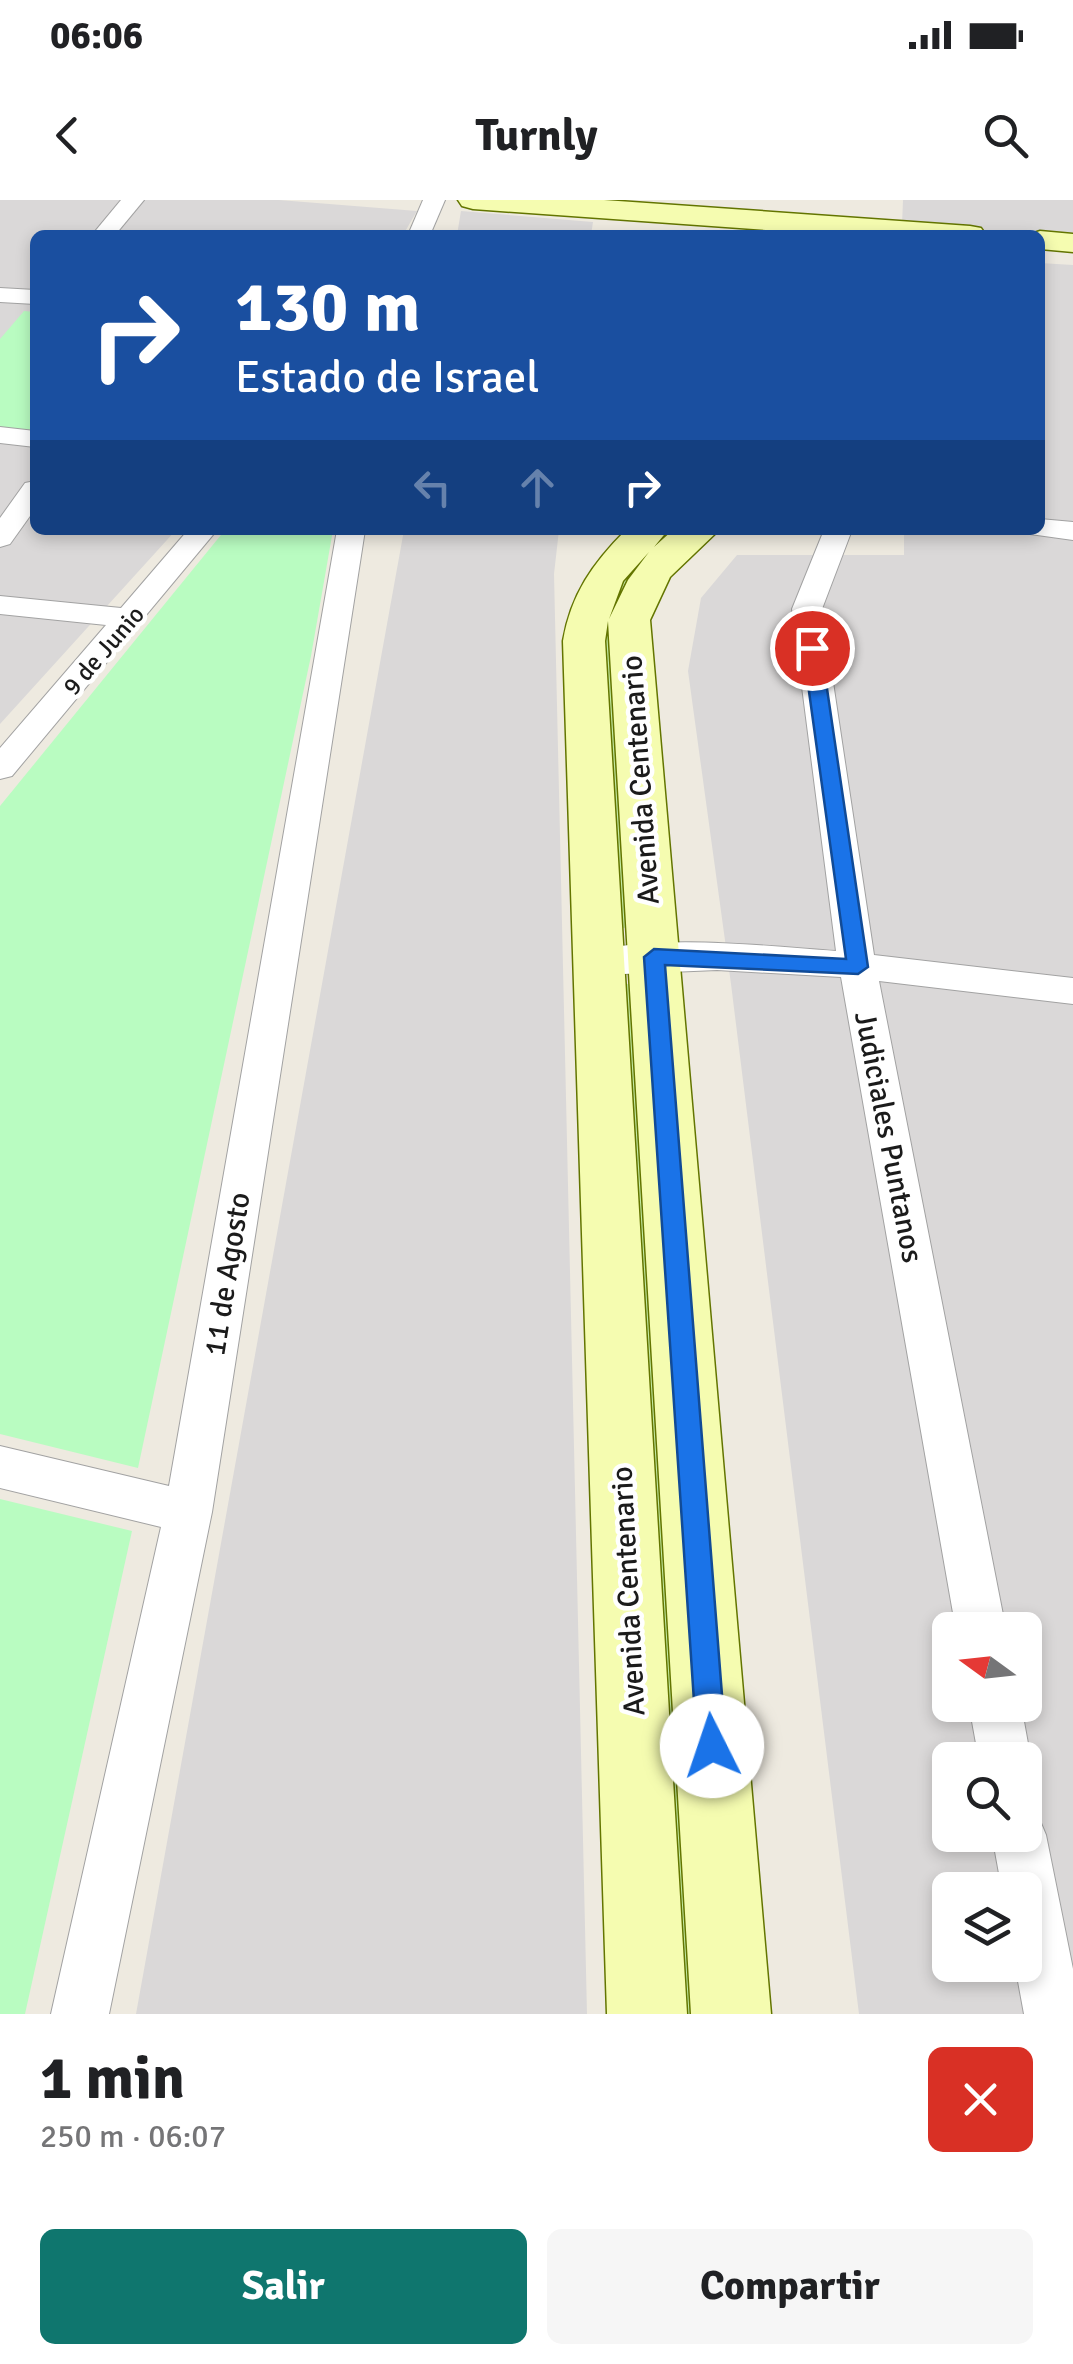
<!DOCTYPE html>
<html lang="es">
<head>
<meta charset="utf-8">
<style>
  :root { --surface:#fff; --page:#f6f6f6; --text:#202124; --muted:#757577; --accent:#0f766e }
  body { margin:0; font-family:Signika,sans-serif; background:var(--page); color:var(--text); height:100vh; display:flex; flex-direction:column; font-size:38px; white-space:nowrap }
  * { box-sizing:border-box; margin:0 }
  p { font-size:32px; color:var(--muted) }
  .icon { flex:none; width:55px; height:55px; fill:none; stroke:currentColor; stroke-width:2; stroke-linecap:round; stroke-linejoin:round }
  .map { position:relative; height:1814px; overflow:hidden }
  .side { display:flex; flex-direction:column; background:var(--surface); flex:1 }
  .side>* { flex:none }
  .guide { position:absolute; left:30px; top:30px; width:1015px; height:305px; border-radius:15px; box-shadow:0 5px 15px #0003; background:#1a4fa0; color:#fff; overflow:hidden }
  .needle { width:65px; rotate:285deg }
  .buttons { position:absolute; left:932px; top:1412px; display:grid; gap:20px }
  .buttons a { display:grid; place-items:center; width:110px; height:110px; border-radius:15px; background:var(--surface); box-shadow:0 5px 15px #0003; font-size:50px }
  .pin { position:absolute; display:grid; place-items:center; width:85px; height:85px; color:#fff; margin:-42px; border:5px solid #fff; border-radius:50%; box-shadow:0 2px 10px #0007 }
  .me { position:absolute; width:110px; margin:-55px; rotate:356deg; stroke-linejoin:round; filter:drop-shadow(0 0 8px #0008) }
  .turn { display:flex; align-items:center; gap:35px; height:210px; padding:0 40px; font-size:45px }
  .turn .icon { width:130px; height:130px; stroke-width:2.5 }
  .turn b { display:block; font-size:70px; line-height:85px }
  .lanes { display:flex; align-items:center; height:95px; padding:0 40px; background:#0003; justify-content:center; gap:50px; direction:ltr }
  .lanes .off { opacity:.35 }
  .round { display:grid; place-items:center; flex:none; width:105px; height:105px; border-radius:15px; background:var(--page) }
  .overview { display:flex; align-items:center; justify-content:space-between; height:170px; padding:0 40px }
  h1 { font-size:60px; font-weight:700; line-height:75px }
  .action { display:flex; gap:20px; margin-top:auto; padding:20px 40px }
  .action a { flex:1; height:115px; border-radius:15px; background:var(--accent); color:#fff; font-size:40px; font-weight:700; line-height:115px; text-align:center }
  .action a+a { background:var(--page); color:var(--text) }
  .status { display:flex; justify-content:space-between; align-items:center; height:70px; padding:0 50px; background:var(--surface); direction:ltr }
  .status svg { height:28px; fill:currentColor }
  header { display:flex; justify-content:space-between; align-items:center; height:130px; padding:0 40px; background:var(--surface); font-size:45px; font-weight:700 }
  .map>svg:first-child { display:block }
  .residential { fill:#dad8d8; fill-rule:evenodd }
  .grass { fill:#c3eba2 }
  .park { fill:#b9fcc1 }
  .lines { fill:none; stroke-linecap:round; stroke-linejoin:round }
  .minor-casing { stroke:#a2a2a2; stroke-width:2 }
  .secondary-casing { stroke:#637500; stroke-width:3 }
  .minor { fill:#fff; fill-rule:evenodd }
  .secondary { fill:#f5fcb0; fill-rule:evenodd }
  .route { fill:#1a73e8; stroke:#114b97; stroke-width:2.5 }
  .labels { text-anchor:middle; stroke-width:9; stroke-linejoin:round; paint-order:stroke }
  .far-street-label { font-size:25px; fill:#1b1b1b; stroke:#fff }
  .street-label { font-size:30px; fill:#1b1b1b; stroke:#fff }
</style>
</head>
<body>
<div class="status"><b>06:06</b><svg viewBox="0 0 49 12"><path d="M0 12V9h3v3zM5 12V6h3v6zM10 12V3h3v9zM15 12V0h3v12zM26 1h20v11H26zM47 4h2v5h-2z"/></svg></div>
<header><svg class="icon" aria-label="back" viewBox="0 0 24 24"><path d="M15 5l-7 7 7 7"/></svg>Turnly<svg class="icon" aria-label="search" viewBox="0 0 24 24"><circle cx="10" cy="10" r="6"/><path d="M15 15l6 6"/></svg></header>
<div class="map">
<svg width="1073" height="1814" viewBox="0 0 1073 1814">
  <rect width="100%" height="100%" fill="#eeeae0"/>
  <g class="residential">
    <path d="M 0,0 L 279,0 L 417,11 L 403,35 L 35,35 L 35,330 L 176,330 L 0,524 Z"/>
    <path d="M 903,0 L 1073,0 L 1073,37 L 902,25 Z"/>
    <path d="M 461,11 L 593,22 L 591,35 L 457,35 Z"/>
    <path d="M 1040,63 L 1073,65 L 1073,1814 L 859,1814 L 731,784 L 688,471 L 701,398 L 737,355 L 904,355 L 904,330 L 1040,330 ZM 950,1430 L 1025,1430 L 1025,1505 L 950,1505 ZM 950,1560 L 1025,1560 L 1025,1635 L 950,1635 ZM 950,1690 L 1025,1690 L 1025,1765 L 950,1765 Z"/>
    <path d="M 404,330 L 559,330 L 554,374 L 587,1814 L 136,1814 Z"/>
  </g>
  <g class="grass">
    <path d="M 669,330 L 676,330 C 630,366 616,384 609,443 L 627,727 L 621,729 L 603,436 L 617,382 L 662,335 Z"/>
    <path d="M 623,784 L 633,784 L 698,1814 L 683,1814 Z"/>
  </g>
  <g class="park">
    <path d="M 24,111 L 35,112 L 32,230 L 0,227 L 0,139 Z"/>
    <path d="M 225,330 L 333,330 L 311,456 L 138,1268 L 0,1234 L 0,606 Z"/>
    <path d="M 0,1299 L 132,1331 L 25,1814 L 0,1814 Z"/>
  </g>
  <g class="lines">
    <defs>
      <g id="minor">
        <path d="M 121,0 L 144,0 L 115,35 L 92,35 Z"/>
        <path d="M 423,0 L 445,0 L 430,35 L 408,35 Z"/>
        <path d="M 0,88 L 35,90 L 35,104 L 0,102 Z"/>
        <path d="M 0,227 L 35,231 L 35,247 L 0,243 Z"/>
        <path d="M 35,281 L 35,309 L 10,344 L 0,347 L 0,318 L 25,283 Z"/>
        <path d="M 1040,319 L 1073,322 L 1073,340 L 1030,334 L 1027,330 L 1040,330 Z"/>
        <path d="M 188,330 L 217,330 L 12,576 L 0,579 L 0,548 L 106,425 L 0,414 L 0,396 L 121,408 Z"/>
        <path d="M 337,330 L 365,330 L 212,1312 L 109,1814 L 51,1814 L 161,1327 L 0,1288 L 0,1246 L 169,1286 Z"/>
        <path d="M 824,330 L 852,330 L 822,409 L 874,755 L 1073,778 L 1073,804 L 879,781 L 1006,1430 L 956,1430 L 841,777 L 717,770 L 600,775 L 587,771 L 581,762 L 587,753 C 656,733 764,746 836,751 L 792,409 Z"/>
        <path d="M 969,1505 L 1021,1505 L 1031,1560 L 1025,1575 L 1025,1560 L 979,1560 Z"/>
        <path d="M 1025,1610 L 1038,1616 L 1046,1635 L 1073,1769 L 1073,1814 L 1024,1814 L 1015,1765 L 1025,1765 L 1025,1690 L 1002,1690 L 992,1635 L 1025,1635 Z"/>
      </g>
      <g id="secondary">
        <path d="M 458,0 L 604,0 L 970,26 L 981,28 L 986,35 L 837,35 L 473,9 L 462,6 Z"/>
        <path d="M 1040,31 L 1073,34 L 1073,52 L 1040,49 L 1040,35 L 1028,35 Z"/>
        <path d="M 626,330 L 668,330 L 654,347 L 673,330 L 719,330 L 670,377 L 650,420 L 771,1814 L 691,1814 L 608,421 L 605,441 L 687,1814 L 607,1814 L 563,441 C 571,394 593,363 626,330 ZM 649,352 L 628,380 L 609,419 L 623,381 Z"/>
      </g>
    </defs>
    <use href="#minor" class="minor-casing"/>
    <use href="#secondary" class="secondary-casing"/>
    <use href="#minor" class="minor"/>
    <use href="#secondary" class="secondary"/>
  </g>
  <path class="route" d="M 812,442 L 821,448 L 868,767 L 858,774 L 665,765 L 726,1546 L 722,1556 L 712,1560 L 701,1556 L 697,1546 L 644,757 L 654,749 L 846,759 L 803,448 Z"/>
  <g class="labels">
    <g class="far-street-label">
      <text transform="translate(103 450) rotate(-49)" y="9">9 de Junio</text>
    </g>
    <g class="street-label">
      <text transform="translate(640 580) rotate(-94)" y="10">Avenida Centenario</text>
      <text transform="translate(889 937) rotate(79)" y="10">Judiciales Puntanos</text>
      <text transform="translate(227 1074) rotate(-81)" y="10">11 de Agosto</text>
      <text transform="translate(628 1391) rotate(-93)" y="10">Avenida Centenario</text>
    </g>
  </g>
</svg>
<div class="buttons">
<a><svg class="needle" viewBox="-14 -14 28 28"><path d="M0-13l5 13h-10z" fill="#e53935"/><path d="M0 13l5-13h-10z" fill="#757577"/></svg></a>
<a><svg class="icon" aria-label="search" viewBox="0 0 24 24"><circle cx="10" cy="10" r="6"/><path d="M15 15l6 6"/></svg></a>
<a><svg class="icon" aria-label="layers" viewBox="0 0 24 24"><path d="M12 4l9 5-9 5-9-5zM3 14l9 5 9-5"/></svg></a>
</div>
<div class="pin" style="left:812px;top:448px;background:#d93025"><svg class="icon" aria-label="arrive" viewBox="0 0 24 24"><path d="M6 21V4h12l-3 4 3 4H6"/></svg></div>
<svg class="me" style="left:712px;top:1546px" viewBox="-20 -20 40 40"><circle r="19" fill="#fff"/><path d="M0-13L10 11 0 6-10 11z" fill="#1a73e8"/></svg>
<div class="guide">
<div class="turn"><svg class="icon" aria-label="right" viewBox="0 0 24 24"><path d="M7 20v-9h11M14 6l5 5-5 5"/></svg><div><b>130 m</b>Estado de Israel</div></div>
<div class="lanes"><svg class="icon off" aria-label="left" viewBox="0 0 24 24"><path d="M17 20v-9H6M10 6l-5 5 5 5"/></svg><svg class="icon off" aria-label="ahead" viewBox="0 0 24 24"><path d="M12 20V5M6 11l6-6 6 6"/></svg><svg class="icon" aria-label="right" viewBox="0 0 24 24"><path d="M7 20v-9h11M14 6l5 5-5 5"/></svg></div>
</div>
</div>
<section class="side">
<div class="overview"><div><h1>1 min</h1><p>250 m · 06:07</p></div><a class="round" style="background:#d93025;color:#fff"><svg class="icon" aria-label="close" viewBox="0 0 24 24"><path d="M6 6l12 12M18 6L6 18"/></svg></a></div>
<div class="action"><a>Salir</a><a>Compartir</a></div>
</section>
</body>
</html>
